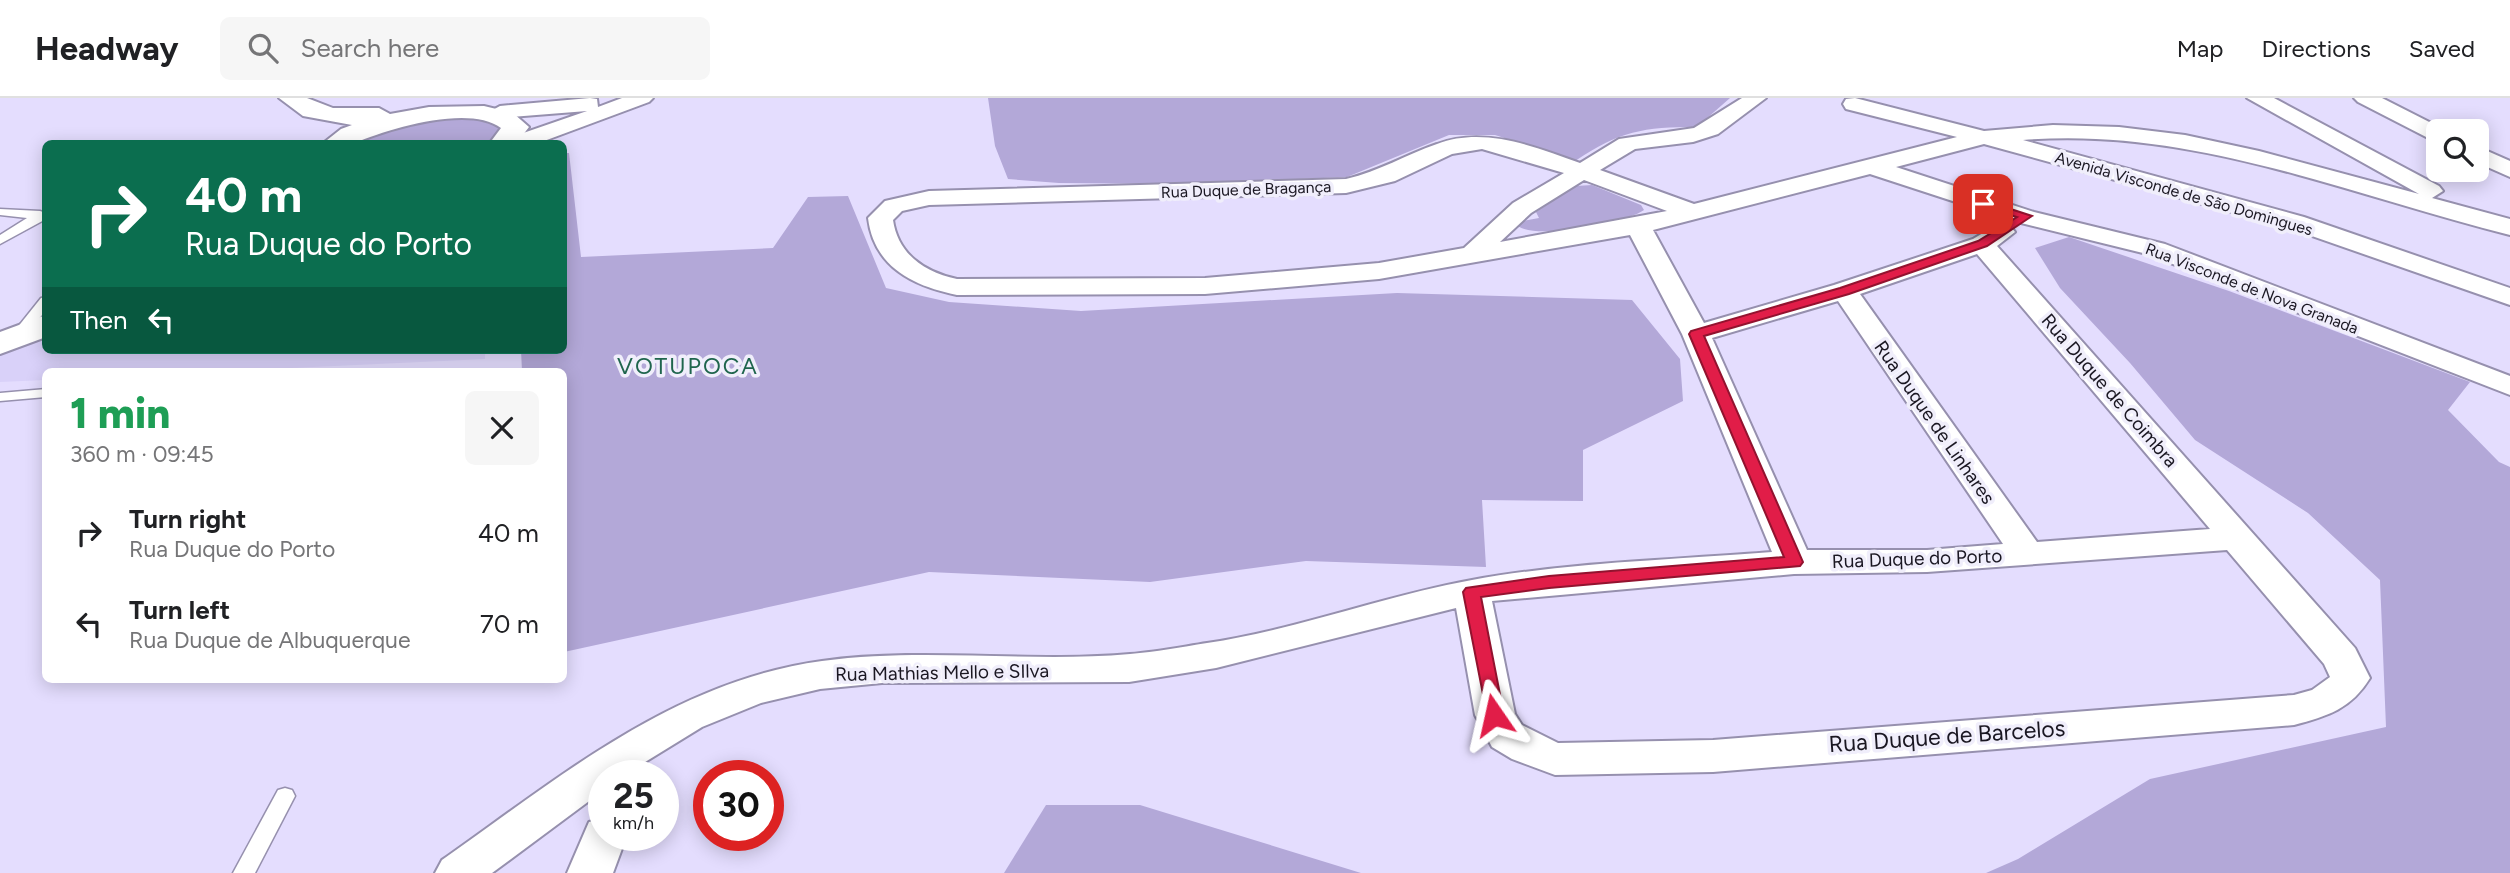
<!DOCTYPE html>
<html lang="en">
<head>
<meta charset="utf-8">
<style>
  :root { --surface:#fff; --page:#f6f6f6; --text:#202124; --muted:#757577; --line:#e0e0e0 }
  body { margin:0; font-family:Figtree,sans-serif; background:var(--page); color:var(--text); height:100vh; display:flex; flex-direction:column; font-size:26px; white-space:nowrap }
  * { box-sizing:border-box; margin:0 }
  p { font-size:23px; color:var(--muted) }
  .icon { flex:none; width:38px; height:38px; fill:none; stroke:currentColor; stroke-width:2; stroke-linecap:round; stroke-linejoin:round }
  .map { position:relative; flex:1; overflow:hidden }
  .details { position:absolute; left:42px; top:270px; width:525px; height:315px; display:flex; flex-direction:column; background:var(--surface); border-radius:10px; box-shadow:0 4px 18px #0003 }
  .details>* { flex:none }
  .hud { position:absolute; left:42px; top:42px; width:525px; height:214px; border-radius:10px; box-shadow:0 4px 18px #0003; background:#0b6e4f; color:#fff; overflow:hidden }
  .tools { position:absolute; left:2426px; top:21px; display:grid; gap:14px }
  .tools a { display:grid; place-items:center; width:63px; height:63px; border-radius:10px; background:var(--surface); box-shadow:0 4px 18px #0003; font-size:35px }
  .speed { position:absolute; left:588px; top:662px; display:flex; gap:14px; font-size:35px; font-weight:700; text-align:center }
  .speed>* { display:grid; place-content:center; width:91px; height:91px; border-radius:50%; background:var(--surface); box-shadow:0 4px 18px #0003; line-height:1 }
  .speed small { font-size:18px; font-weight:400 }
  .speed .limit { border:10px solid #d22; background:#fff; color:#111 }
  .pin { position:absolute; display:grid; place-items:center; width:60px; height:60px; color:#fff; margin:-30px; border-radius:14px; box-shadow:0 4px 10px #0006 }
  .me { position:absolute; width:77px; margin:-38px; rotate:349deg; stroke-linejoin:round; filter:drop-shadow(0 0 5px #0008) }
  .turn { display:flex; align-items:center; gap:24px; height:147px; padding:0 28px; font-size:32px }
  .turn .icon { width:91px; height:91px; stroke-width:2.5 }
  .turn b { display:block; font-size:49px; line-height:60px }
  .then { display:flex; align-items:center; height:66px; padding:0 28px; background:#0003; gap:14px; font-size:26px }
  .round { display:grid; place-items:center; flex:none; width:74px; height:74px; border-radius:10px; background:var(--page) }
  .summary { display:flex; align-items:center; justify-content:space-between; height:119px; padding:0 28px }
  h1 { font-size:42px; font-weight:800; line-height:52px; color:#1e9e55 }
  ul { padding:0; list-style:none }
  li { display:flex; align-items:center; gap:21px; height:91px; padding:0 28px }
  li div { flex:1 }
  li b { display:block; font-size:26px }
  li em { font-style:normal }
  header { display:flex; align-items:center; gap:42px; box-sizing:border-box; height:98px; padding:0 35px; background:var(--surface); border-bottom:2px solid var(--line) }
  header strong { font-size:33px }
  nav { display:flex; gap:38px; margin-inline-start:auto; font-size:24px }
  .search { width:490px; height:63px; background:var(--page); display:flex; align-items:center; gap:18px; box-sizing:border-box; padding:0 24px; border-radius:10px; color:var(--muted); font-size:26px }
  .map>svg:first-child { display:block }
  .built { fill:#d9d1f9 }
  .green { fill:#b3a8d8 }
  .lines { fill:none; stroke-linecap:round; stroke-linejoin:round }
  .service-casing { stroke:#9690ae; stroke-width:3 }
  .minor-casing { stroke:#9690ae; stroke-width:4 }
  .tertiary-casing { stroke:#9690ae; stroke-width:4 }
  .service { fill:#fff; fill-rule:evenodd }
  .minor { fill:#fff; fill-rule:evenodd }
  .tertiary { fill:#fff; fill-rule:evenodd }
  .route { fill:#e11d48; stroke:#92132f; stroke-width:2 }
  .labels { text-anchor:middle; stroke-width:7; stroke-linejoin:round; paint-order:stroke }
  .far-street-label { font-size:16px; fill:#1a1722; stroke:#f0eefb }
  .street-label { font-size:19px; fill:#1a1722; stroke:#f0eefb }
  .quarter-label { font-size:23px; letter-spacing:2px; fill:#1f654d; stroke:#f0eefb }
  .near-street-label { font-size:23px; fill:#1a1722; stroke:#f0eefb }
</style>
</head>
<body>
<header>
<strong>Headway</strong>
<div class="search"><svg class="icon" aria-label="search" viewBox="0 0 24 24"><circle cx="10" cy="10" r="6"/><path d="M15 15l6 6"/></svg>Search here</div>
<nav><a>Map</a><a>Directions</a><a>Saved</a></nav>
</header>
<div class="map">
<svg width="2510" height="775" viewBox="0 0 2510 775">
  <rect width="100%" height="100%" fill="#e4ddfe"/>
  <path class="built" d="M 45,237 L 46,252 L 485,252 L 485,261 L 227,273 L 46,273 L 45,282 L 0,284 L 0,255 Z"/>
  <g class="green">
    <path d="M 988,0 L 1730,0 L 1697,29 C 1643,29 1620,33 1575,63 L 1495,37 L 1449,37 L 1347,79 L 1175,86 L 1059,85 L 1008,81 L 995,48 Z"/>
    <path d="M 479,16 L 500,27 L 498,36 L 488,45 L 357,46 L 389,27 Z"/>
    <path d="M 564,55 L 569,55 L 581,159 L 773,150 L 808,99 L 848,98 L 886,190 L 949,204 L 1081,213 L 1397,195 L 1632,202 L 1680,261 L 1683,303 L 1583,352 L 1583,403 L 1482,402 L 1486,469 L 1306,463 L 1150,484 L 929,474 L 564,554 L 564,273 L 522,273 L 521,252 L 564,252 Z"/>
    <path d="M 1592,87 L 1641,107 L 1644,112 C 1626,125 1535,142 1518,128 L 1518,124 L 1539,120 L 1536,114 L 1576,88 Z"/>
    <path d="M 2069,139 L 2229,193 L 2470,284 L 2448,312 L 2499,364 L 2510,369 L 2510,775 L 1986,775 L 2018,761 L 2150,681 L 2386,629 L 2380,482 L 2308,415 L 2195,342 L 2130,265 L 2060,190 L 2035,150 Z"/>
    <path d="M 1046,707 L 1140,707 L 1361,775 L 1004,775 Z"/>
  </g>
  <g class="lines">
    <defs>
      <g id="service">
        <path d="M 0,111 L 40,113 L 46,115 L 46,121 L 0,146 L 0,137 L 27,120 L 0,117 Z"/>
        <path d="M 46,199 L 46,212 L 23,241 L 13,241 L 11,238 L 13,235 L 41,200 Z"/>
        <path d="M 46,291 L 46,299 L 0,303 L 0,295 Z"/>
        <path d="M 285,690 L 292,692 L 295,698 L 255,775 L 233,775 L 278,692 Z"/>
      </g>
      <g id="minor">
        <path d="M 590,0 L 597,1 L 598,9 L 622,0 L 653,0 L 649,4 L 536,46 L 503,46 L 506,41 L 587,13 L 500,20 L 489,14 L 500,8 Z"/>
        <path d="M 1742,0 L 1766,0 L 1718,36 L 1693,44 L 1635,51 L 1600,72 L 1694,106 L 1957,39 L 1846,11 L 1843,6 L 1846,1 L 1855,0 L 1984,33 L 2053,27 L 2119,29 L 2185,37 L 2259,53 L 2419,96 L 2247,0 L 2274,0 L 2439,88 L 2443,93 L 2432,100 L 2510,121 L 2510,137 C 2350,97 2191,28 2023,42 L 2304,119 L 2510,190 L 2510,207 L 2286,129 L 1984,46 L 1896,69 L 2034,114 L 2165,146 L 2510,278 L 2510,297 L 2147,156 L 2017,124 L 1870,76 L 1653,132 L 1704,225 L 1834,187 L 1973,141 L 1993,129 L 2011,129 L 2015,134 L 1997,148 L 2355,550 L 2370,580 C 2351,611 2328,618 2294,627 L 1713,674 L 1555,677 L 1512,661 L 1492,649 L 1475,617 L 1456,510 L 1216,570 L 1129,584 L 882,585 L 820,591 L 761,605 L 702,629 L 624,677 L 604,677 L 604,692 L 492,775 L 435,775 L 442,762 C 560,679 674,583 822,563 C 924,549 1028,565 1130,556 C 1156,554 1181,549 1207,545 C 1296,532 1383,498 1472,482 C 1570,464 1673,462 1772,454 L 1682,236 L 1630,137 L 1379,181 L 1205,196 L 957,197 C 913,188 874,169 868,120 L 885,103 L 929,93 L 1346,81 C 1380,73 1405,57 1437,46 C 1484,28 1536,49 1580,65 L 1619,41 L 1694,30 ZM 1482,51 L 1564,75 L 1513,105 L 1464,150 L 1379,165 L 1205,180 L 957,181 C 924,174 898,156 893,122 L 902,113 L 929,107 L 1346,95 L 1395,83 L 1452,56 ZM 1584,82 L 1667,113 L 1500,144 L 1531,115 ZM 1977,156 L 2210,431 L 2037,444 L 1860,196 ZM 1838,203 L 2003,446 L 1927,452 L 1807,452 L 1712,240 ZM 2227,452 L 2324,566 L 2330,579 L 2312,592 L 2294,597 L 1713,642 L 1558,645 L 1522,627 L 1515,616 L 1492,503 L 1794,476 L 1927,474 Z"/>
        <path d="M 2354,0 L 2382,0 L 2447,33 L 2438,33 L 2438,43 L 2430,41 L 2358,4 Z"/>
        <path d="M 2476,48 L 2510,63 L 2510,79 L 2476,64 Z"/>
        <path d="M 604,720 L 604,737 L 627,737 L 613,775 L 567,775 L 589,724 Z"/>
      </g>
      <g id="tertiary">
        <path d="M 279,0 L 307,0 L 333,10 L 379,10 L 390,16 L 429,9 L 484,8 L 513,15 L 529,29 L 516,46 L 489,46 L 501,30 C 469,6 388,31 355,45 C 346,48 332,46 322,46 L 341,31 L 352,27 L 303,18 Z"/>
        <path d="M 46,217 L 46,239 L 0,256 L 0,234 Z"/>
      </g>
    </defs>
    <use href="#service" class="service-casing"/>
    <use href="#minor" class="minor-casing"/>
    <use href="#tertiary" class="tertiary-casing"/>
    <use href="#service" class="service"/>
    <use href="#minor" class="minor"/>
    <use href="#tertiary" class="tertiary"/>
  </g>
  <path class="route" d="M 1983,102 L 2032,118 L 1987,148 L 1849,196 L 1704,238 L 1803,464 L 1800,468 L 1549,490 L 1481,499 L 1504,617 L 1494,624 L 1488,622 L 1463,494 L 1466,490 L 1549,478 L 1784,459 L 1689,236 L 1691,233 L 1840,190 L 1978,143 L 2017,119 L 1979,108 L 1979,103 Z"/>
  <g class="labels">
    <g class="far-street-label">
      <text transform="translate(1246 91) rotate(-2)" y="6">Rua Duque de Bragança</text>
      <text transform="translate(2184 95) rotate(16)" y="6">Avenida Visconde de São Domingues</text>
      <text transform="translate(2252 190) rotate(21)" y="6">Rua Visconde de Nova Granada</text>
    </g>
    <g class="street-label">
      <text transform="translate(2110 292) rotate(49)" y="7">Rua Duque de Coimbra</text>
      <text transform="translate(1935 324) rotate(55)" y="7">Rua Duque de Linhares</text>
      <text transform="translate(1917 460) rotate(-2)" y="7">Rua Duque do Porto</text>
      <text transform="translate(942 574) rotate(-1)" y="7">Rua Mathias Mello e SIlva</text>
    </g>
    <g class="quarter-label">
      <text x="688" y="276">VOTUPOCA</text>
    </g>
    <g class="near-street-label">
      <text transform="translate(1947 638) rotate(-4)" y="8">Rua Duque de Barcelos</text>
    </g>
  </g>
</svg>
<div class="tools">
<a><svg class="icon" aria-label="search" viewBox="0 0 24 24"><circle cx="10" cy="10" r="6"/><path d="M15 15l6 6"/></svg></a>
</div>
<div class="speed"><div>25<small>km/h</small></div><div class="limit">30</div></div>
<div class="pin" style="left:1983px;top:106px;background:#d93025"><svg class="icon" aria-label="arrive" viewBox="0 0 24 24"><path d="M6 21V4h12l-3 4 3 4H6"/></svg></div>
<svg class="me" style="left:1494px;top:617px" viewBox="-20 -20 40 40"><path d="M0-17L14 15 0 8-14 15z" fill="#e11d48" stroke="#fff" stroke-width="4"/></svg>
<div class="hud">
<div class="turn"><svg class="icon" aria-label="right" viewBox="0 0 24 24"><path d="M7 20v-9h11M14 6l5 5-5 5"/></svg><div><b>40 m</b>Rua Duque do Porto</div></div>
<div class="then">Then<svg class="icon" aria-label="left" viewBox="0 0 24 24"><path d="M17 20v-9H6M10 6l-5 5 5 5"/></svg></div>
</div>
<section class="details">
<div class="summary"><div><h1>1 min</h1><p>360 m · 09:45</p></div><a class="round"><svg class="icon" aria-label="close" viewBox="0 0 24 24"><path d="M6 6l12 12M18 6L6 18"/></svg></a></div>
<ul>
<li><svg class="icon" aria-label="right" viewBox="0 0 24 24"><path d="M7 20v-9h11M14 6l5 5-5 5"/></svg><div><b>Turn right</b><p>Rua Duque do Porto</p></div><em>40 m</em></li>
<li><svg class="icon" aria-label="left" viewBox="0 0 24 24"><path d="M17 20v-9H6M10 6l-5 5 5 5"/></svg><div><b>Turn left</b><p>Rua Duque de Albuquerque</p></div><em>70 m</em></li>
</ul>
</section>
</div>
</body>
</html>
